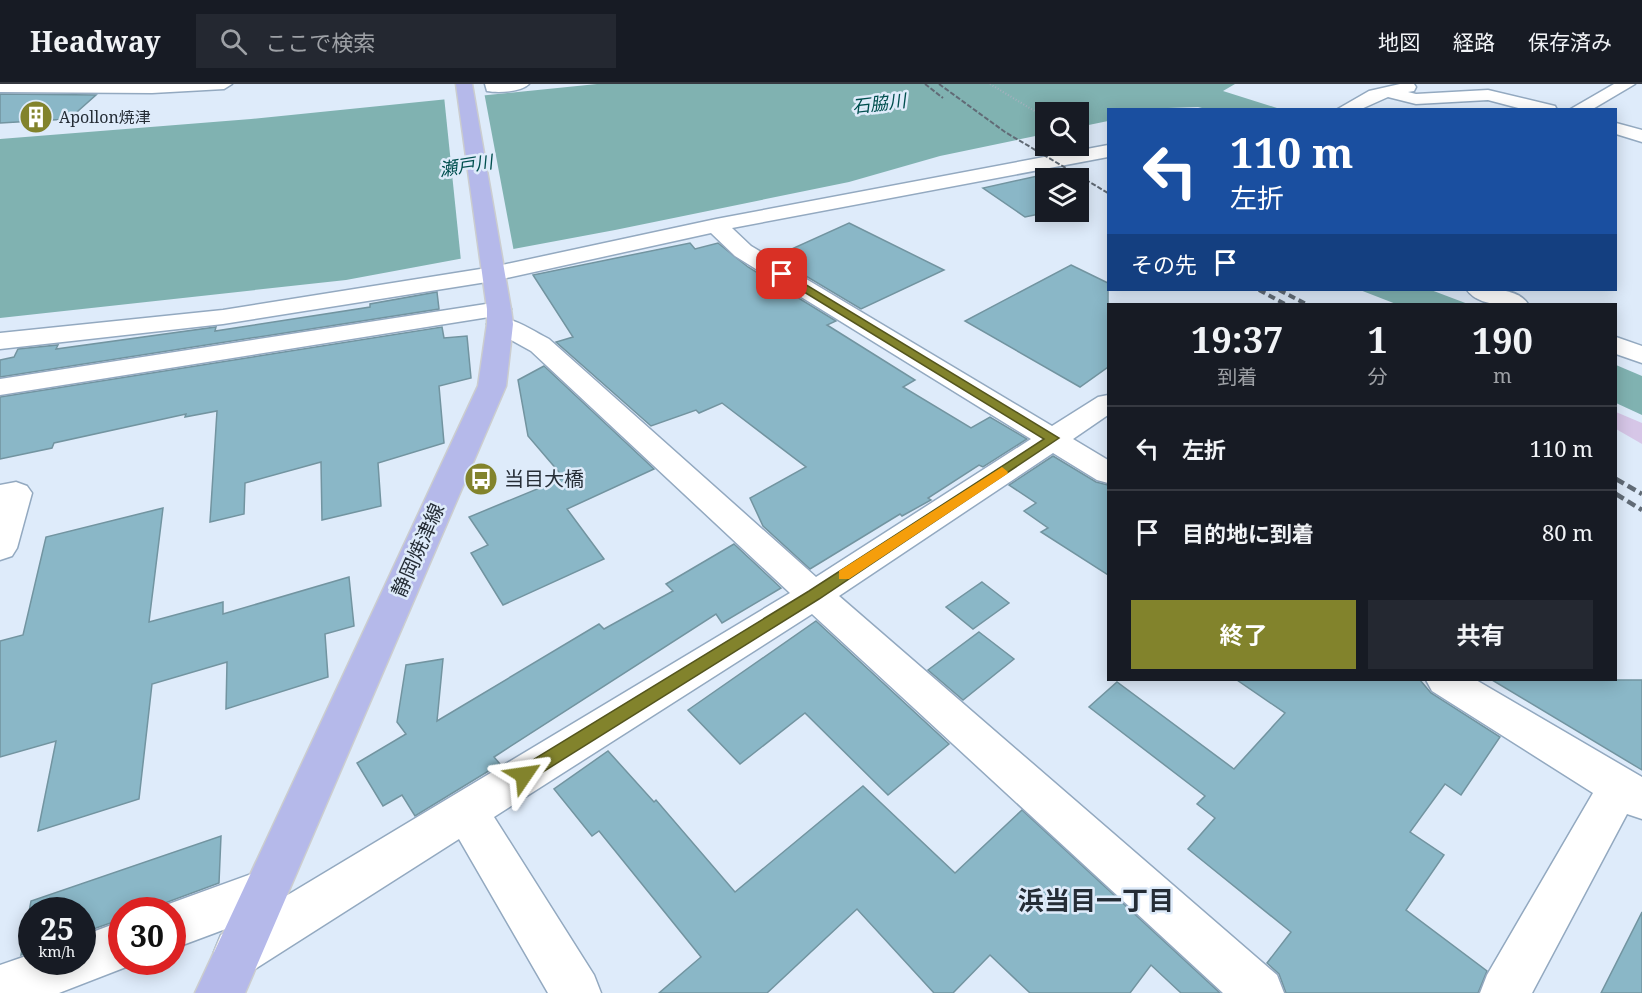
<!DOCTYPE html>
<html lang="ja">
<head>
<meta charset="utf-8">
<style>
  :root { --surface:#171b24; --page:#242831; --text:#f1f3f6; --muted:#9ea1a6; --line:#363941; --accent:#82832c }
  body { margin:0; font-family:"Noto Serif","Noto Sans JP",serif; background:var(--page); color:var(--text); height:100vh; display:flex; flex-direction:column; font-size:22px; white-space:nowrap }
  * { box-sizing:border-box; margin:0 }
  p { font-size:20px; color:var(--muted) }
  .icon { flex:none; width:33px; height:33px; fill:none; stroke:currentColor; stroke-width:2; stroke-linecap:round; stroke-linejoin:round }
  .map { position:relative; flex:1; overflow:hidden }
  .details { position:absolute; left:1107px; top:219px; width:510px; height:378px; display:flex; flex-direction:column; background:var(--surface); border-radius:0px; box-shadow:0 3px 15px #0003 }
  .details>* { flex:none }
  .hud { position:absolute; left:1107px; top:24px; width:510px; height:183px; border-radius:0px; box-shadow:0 3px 15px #0003; background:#1a4fa0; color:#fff; overflow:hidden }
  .fabs { position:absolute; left:1035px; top:18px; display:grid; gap:12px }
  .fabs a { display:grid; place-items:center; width:54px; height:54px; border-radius:0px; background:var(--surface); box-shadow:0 3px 15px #0003; font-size:30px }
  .speed { position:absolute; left:18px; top:813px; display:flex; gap:12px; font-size:30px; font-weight:700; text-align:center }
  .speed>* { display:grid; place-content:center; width:78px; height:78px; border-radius:50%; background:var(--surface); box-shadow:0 3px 15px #0003; line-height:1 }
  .speed small { font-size:15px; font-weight:400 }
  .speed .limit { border:9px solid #d22; background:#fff; color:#111 }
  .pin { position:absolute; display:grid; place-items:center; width:51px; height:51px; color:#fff; margin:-26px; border-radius:12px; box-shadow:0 3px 9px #0006 }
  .me { position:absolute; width:66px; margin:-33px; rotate:58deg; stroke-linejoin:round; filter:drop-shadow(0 0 4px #0008) }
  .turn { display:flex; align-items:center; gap:21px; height:126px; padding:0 24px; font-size:27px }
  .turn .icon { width:78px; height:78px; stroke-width:2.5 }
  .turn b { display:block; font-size:42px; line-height:51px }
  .then { display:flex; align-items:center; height:57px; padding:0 24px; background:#0003; gap:12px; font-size:22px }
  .eta { display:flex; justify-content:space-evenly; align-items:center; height:102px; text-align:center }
  .eta b { font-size:36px; font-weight:700; line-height:42px }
  .action { display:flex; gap:12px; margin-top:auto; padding:12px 24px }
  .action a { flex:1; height:69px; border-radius:0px; background:var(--accent); color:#fff; font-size:24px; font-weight:700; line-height:69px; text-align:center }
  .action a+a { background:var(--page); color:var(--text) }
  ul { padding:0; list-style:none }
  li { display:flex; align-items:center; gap:18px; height:84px; padding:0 24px; border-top:2px solid var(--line) }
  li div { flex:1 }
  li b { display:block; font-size:22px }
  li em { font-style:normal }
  header { display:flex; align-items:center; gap:36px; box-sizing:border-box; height:84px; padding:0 30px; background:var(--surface); border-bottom:2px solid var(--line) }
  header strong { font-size:28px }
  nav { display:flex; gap:33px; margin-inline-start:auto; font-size:21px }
  .search { width:420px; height:54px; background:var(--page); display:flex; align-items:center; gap:15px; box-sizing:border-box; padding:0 21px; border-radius:0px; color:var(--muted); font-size:22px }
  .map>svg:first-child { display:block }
  .green { fill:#d6c6e7 }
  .water { fill:#80b2b1 }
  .pier { fill:#deebfa }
  .building { fill:#8ab7c7; stroke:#7294a0; stroke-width:1.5 }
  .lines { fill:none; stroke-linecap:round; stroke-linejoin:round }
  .minor-casing { stroke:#93a9c0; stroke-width:3 }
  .major-casing { stroke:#cbcdcf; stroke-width:3 }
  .path { stroke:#a5b1be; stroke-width:2; stroke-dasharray:1 2; stroke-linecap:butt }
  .minor { fill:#fff; fill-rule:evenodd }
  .major { fill:#b5b9ea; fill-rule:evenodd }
  .rail-far2 { stroke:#616b76; stroke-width:2; stroke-dasharray:5 2; stroke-linecap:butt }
  .rail-far1 { stroke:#616b76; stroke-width:4; stroke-dasharray:7 4; stroke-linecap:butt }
  .rail { stroke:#616b76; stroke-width:4.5; stroke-dasharray:9 4.5; stroke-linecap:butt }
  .route { fill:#82832c; stroke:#54551d; stroke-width:1.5 }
  .slow { fill:#f59e0b }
  .labels { text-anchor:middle; stroke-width:5; stroke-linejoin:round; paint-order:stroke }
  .far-poi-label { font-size:16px; fill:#252d36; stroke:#deebfa; text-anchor:start }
  .far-water-label { font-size:18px; font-style:italic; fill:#004f4f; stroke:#deebfa }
  .poi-label { font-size:20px; fill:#252d36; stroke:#deebfa; text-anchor:start }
  .street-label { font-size:20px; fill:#252d36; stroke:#deebfa }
  .near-neighbourhood-label { font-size:26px; font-weight:bold; fill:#252d36; stroke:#deebfa }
</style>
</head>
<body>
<header>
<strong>Headway</strong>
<div class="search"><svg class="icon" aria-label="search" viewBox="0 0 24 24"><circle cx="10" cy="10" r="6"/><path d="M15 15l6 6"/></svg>ここで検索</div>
<nav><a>地図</a><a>経路</a><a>保存済み</a></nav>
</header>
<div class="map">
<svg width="1642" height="909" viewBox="0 0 1642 909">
  <rect width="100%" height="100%" fill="#deebfa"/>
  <path class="green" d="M 1616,328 L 1642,339 L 1642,360 L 1616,345 Z"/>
  <g class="water">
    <path d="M 597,0 L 1235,0 L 1223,7 L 1280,25 L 1210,26 L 1198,23 L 1108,26 L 1108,37 L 1079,43 L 1078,28 L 1046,28 L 1045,50 L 940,72 L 849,98 L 615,146 L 346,196 L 0,234 L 0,55 L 251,35 Z"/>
    <path d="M 1360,206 L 1431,206 L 1468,220 L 1396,220 Z"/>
    <path d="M 1616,281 L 1642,292 L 1642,331 L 1616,319 Z"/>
  </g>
  <path class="pier" d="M 484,8 L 514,168 L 461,177 L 444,12 Z"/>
  <g class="building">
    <path d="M 0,10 L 96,11 L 69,35 L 0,39 Z"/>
    <path d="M 1042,91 L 1048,94 L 1046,94 L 1046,128 L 1049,128 L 1025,133 L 983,104 Z"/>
    <path d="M 849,139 L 944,186 L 861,225 L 774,173 Z"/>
    <path d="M 690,159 L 695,165 L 718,159 L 748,183 L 836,237 L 827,241 L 915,296 L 903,303 L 971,344 L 990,333 L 1027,355 L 983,383 L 979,381 L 928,414 L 931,416 L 902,432 L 900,430 L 810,485 L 763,442 L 750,414 L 806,383 L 722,319 L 699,329 L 696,326 L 651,342 L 556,258 L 573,253 L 533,191 Z"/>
    <path d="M 1071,181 L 1108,199 L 1108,283 L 1080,303 L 965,237 Z"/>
    <path d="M 437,208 L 439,225 L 0,293 L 0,276 L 14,273 L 18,265 L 58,261 L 56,265 L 216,243 L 215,247 L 370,223 L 370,220 Z"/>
    <path d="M 442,243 L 444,254 L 467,252 L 471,294 L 439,302 L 444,359 L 378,379 L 381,422 L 322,436 L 321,378 L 245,399 L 244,430 L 210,438 L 217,327 L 185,333 L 186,330 L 54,359 L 52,364 L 0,375 L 0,313 Z"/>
    <path d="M 544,282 L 654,385 L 567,425 L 604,475 L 503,521 L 471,469 L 488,461 L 469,433 L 564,394 L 528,352 L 518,296 Z"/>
    <path d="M 1053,372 L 1096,398 L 1108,401 L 1108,491 L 1041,448 L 1048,444 L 1024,427 L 1036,419 L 1009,401 Z"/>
    <path d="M 163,424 L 149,538 L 223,518 L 223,530 L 349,493 L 354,542 L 325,550 L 328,593 L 226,625 L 227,578 L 152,600 L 139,715 L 38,747 L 56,657 L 0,673 L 0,557 L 23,551 L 46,453 Z"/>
    <path d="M 734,460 L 781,504 L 722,539 L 716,530 L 494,673 L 500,680 L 415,732 L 402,711 L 383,722 L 357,679 L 406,650 L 397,638 L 406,581 L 443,575 L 437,637 L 599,540 L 604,545 L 673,507 L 666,500 Z"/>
    <path d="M 982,498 L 1009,519 L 973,545 L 946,523 Z"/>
    <path d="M 816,537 L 949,660 L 888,711 L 805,629 L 740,680 L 688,626 Z"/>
    <path d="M 979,548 L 1014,575 L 963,616 L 928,586 Z"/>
    <path d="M 1237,596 L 1420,596 L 1431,609 L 1500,653 L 1461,711 L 1445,700 L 1410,748 L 1444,771 L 1406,826 L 1487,887 L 1478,909 L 1286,909 L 1279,890 L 1267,879 L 1291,848 L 1188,765 L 1215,734 L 1197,720 L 1205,712 L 1089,623 L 1117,598 L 1234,685 L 1285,629 Z"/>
    <path d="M 1492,596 L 1642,596 L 1642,686 Z"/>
    <path d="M 608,667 L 654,718 L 656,716 L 735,808 L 863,702 L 955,789 L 1022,726 L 1220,909 L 1181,909 L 1151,881 L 1130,909 L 1030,909 L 990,871 L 953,909 L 934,909 L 857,825 L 767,909 L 659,909 L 701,873 L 599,747 L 592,752 L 554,705 Z"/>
    <path d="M 221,752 L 219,799 L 154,823 L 154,826 L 122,826 L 122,835 L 82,849 L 82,826 L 32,826 L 32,868 L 21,871 L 31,817 Z"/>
    <path d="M 1642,828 L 1642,909 L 1601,909 Z"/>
  </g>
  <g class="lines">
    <defs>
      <g id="minor">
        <path d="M 0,0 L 232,0 L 224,5 L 152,9 L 0,8 Z"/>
        <path d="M 485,0 L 529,0 C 521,8 498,9 487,7 Z"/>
        <path d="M 1400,0 L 1414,0 L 1416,3 L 1414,7 L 1408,8 L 1416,10 L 1488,6 L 1555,22 L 1557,26 L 1526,26 L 1488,16 L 1416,20 L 1388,13 L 1359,26 L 1336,26 L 1369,7 Z"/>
        <path d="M 1614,0 L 1635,0 L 1591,26 L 1569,26 Z"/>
        <path d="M 1616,39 L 1642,46 L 1642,58 L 1616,50 Z"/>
        <path d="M 1108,61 L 1108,73 L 732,144 L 751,162 L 1052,342 L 1098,313 L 1108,311 L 1108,331 L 1073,355 L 1108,376 L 1108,399 L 1097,396 L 1053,369 L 839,512 L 1277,891 L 1284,909 L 1223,909 L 812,530 L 494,733 L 594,891 L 601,909 L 548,909 L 459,755 L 255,885 L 238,892 L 221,885 L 214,868 L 221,851 L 239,840 L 172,865 L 172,826 L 155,825 L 265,785 L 281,792 L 288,808 L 286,812 L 790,509 L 531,267 L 491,245 L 487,240 L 491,235 C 511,230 532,247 549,255 L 816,493 L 1031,355 L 735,172 L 711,149 L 493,197 L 223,240 L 0,265 L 0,249 L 223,226 L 493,183 L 716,135 Z"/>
        <path d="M 1467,206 C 1485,204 1517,203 1528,220 C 1510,222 1479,223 1467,206 Z"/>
        <path d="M 499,218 L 508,220 L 511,225 L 508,230 L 0,311 L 0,295 Z"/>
        <path d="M 1616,253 L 1642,262 L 1642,279 L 1616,270 Z"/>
        <path d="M 16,398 L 27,402 L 32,409 L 17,464 L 12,472 L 0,476 L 0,401 Z"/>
        <path d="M 1426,596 L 1476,596 L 1642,693 L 1642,735 L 1627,730 L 1532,909 L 1480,909 L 1487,891 L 1593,709 L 1432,607 Z"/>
        <path d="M 122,837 L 122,878 L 139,878 L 59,909 L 0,909 L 0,881 L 32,870 L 32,878 L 82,878 L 82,852 Z"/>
      </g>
      <path id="major" d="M 456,0 L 472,0 L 511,225 L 513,240 L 506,302 L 245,909 L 195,909 L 478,302 L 487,240 L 487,225 Z"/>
    </defs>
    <use href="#minor" class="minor-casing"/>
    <use href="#major" class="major-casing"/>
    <path class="path" d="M 990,0 L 1046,34"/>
    <use href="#minor" class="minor"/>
    <use href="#major" class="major"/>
    <g class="rail-far2">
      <path d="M 925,0 L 943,14"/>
      <path d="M 939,0 L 1005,48 L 1108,109"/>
    </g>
    <g class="rail-far1">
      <path d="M 1259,206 L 1285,220"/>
      <path d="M 1279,206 L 1306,220"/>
    </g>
    <g class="rail">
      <path d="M 1616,395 L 1642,410"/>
      <path d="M 1616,410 L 1642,426"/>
    </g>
  </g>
  <path class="route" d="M 778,188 L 785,188 L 1059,354 L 819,515 L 530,696 L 524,699 L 518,696 L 515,691 L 518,685 L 809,507 L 1044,355 L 778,192 Z"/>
  <path class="slow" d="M 1002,383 L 1008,388 L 1007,390 L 849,495 L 839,495 L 839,487 Z"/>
  <defs>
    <symbol id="building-disc" viewBox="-11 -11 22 22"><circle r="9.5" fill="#82832c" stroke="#deebfa"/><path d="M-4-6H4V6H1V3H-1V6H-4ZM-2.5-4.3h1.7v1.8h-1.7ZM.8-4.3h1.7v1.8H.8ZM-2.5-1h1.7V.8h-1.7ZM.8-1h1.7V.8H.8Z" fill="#fff"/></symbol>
    <symbol id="bus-disc" viewBox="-11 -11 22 22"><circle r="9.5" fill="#82832c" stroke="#deebfa"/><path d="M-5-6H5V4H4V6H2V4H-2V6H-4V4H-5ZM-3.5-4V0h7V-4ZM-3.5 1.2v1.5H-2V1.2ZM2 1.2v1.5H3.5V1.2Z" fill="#fff"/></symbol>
  </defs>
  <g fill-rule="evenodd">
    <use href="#building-disc" x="17" y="14" width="38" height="38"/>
    <use href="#bus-disc" x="462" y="376" width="38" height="38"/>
  </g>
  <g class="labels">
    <g class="far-poi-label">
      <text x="59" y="39">Apollon焼津</text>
    </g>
    <g class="far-water-label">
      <text transform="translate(879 20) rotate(-7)" y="6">石脇川</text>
      <text transform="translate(466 82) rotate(-9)" y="6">瀬戸川</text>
    </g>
    <g class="poi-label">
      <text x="504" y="402">当目大橋</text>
    </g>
    <g class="street-label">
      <text transform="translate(418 466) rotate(-66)" y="7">静岡焼津線</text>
    </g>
    <g class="near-neighbourhood-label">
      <text x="1096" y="826">浜当目一丁目</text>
    </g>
  </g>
</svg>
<div class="fabs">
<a><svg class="icon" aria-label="search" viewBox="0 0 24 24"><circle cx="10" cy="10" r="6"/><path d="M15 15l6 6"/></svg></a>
<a><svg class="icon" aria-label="layers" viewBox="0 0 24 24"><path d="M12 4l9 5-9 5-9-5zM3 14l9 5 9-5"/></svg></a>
</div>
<div class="speed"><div>25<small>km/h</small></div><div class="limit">30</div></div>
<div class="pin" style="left:782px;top:190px;background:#d93025"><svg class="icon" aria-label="arrive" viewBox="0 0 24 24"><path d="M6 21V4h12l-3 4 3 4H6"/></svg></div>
<svg class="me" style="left:524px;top:691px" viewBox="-20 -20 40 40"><path d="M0-17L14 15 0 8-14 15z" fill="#82832c" stroke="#fff" stroke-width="4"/></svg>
<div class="hud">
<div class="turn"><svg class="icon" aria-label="left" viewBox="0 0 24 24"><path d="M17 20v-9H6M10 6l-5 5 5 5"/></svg><div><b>110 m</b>左折</div></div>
<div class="then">その先<svg class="icon" aria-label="arrive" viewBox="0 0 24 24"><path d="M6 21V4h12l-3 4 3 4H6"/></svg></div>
</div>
<section class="details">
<div class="eta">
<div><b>19:37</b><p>到着</p></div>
<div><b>1</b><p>分</p></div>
<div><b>190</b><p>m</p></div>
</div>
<ul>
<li><svg class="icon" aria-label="left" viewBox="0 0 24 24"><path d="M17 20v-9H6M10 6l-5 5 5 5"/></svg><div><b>左折</b></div><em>110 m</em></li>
<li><svg class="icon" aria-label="arrive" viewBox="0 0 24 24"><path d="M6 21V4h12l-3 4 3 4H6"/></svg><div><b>目的地に到着</b></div><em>80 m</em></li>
</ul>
<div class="action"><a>終了</a><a>共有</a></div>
</section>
</div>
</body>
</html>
